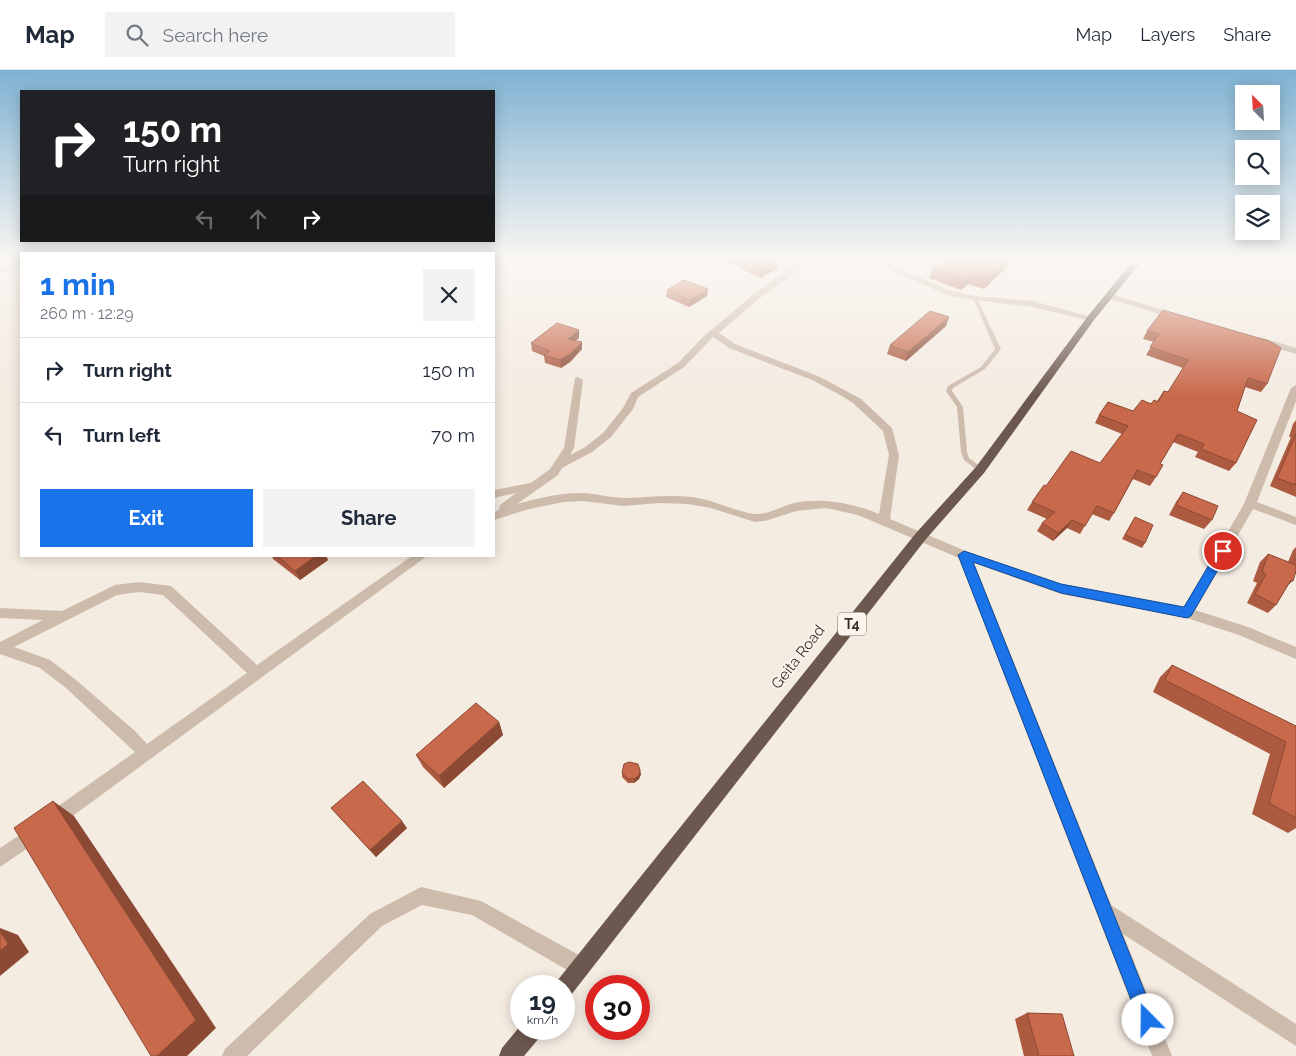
<!DOCTYPE html>
<html lang="en">
<head>
<meta charset="utf-8">
<style>
  :root { --surface:#fff; --page:#f2f2f3; --text:#1f2937; --muted:#747a83; --line:#e0e1e3; --accent:#1a73e8 }
  body { margin:0; font-family:Raleway,sans-serif; background:var(--page); color:var(--text); height:100vh; display:flex; flex-direction:column; font-size:19px; white-space:nowrap }
  * { box-sizing:border-box; margin:0 }
  p { font-size:16px; color:var(--muted) }
  .icon { flex:none; width:28px; height:28px; fill:none; stroke:currentColor; stroke-width:2; stroke-linecap:round; stroke-linejoin:round }
  .map { position:relative; flex:1; overflow:hidden }
  .sheet { position:absolute; left:20px; top:182px; width:475px; height:305px; display:flex; flex-direction:column; background:var(--surface); border-radius:0px; box-shadow:0 2px 12px #0003 }
  .sheet>* { flex:none }
  .hud { position:absolute; left:20px; top:20px; width:475px; height:152px; border-radius:0px; box-shadow:0 2px 12px #0003; background:#202124; color:#fff; overflow:hidden }
  .needle { width:32px; rotate:336deg }
  .controls { position:absolute; left:1235px; top:15px; display:grid; gap:10px }
  .controls a { display:grid; place-items:center; width:45px; height:45px; border-radius:0px; background:var(--surface); box-shadow:0 2px 12px #0003; font-size:25px }
  .speed { position:absolute; left:510px; top:905px; display:flex; gap:10px; font-size:25px; font-weight:700; text-align:center }
  .speed>* { display:grid; place-content:center; width:65px; height:65px; border-radius:50%; background:var(--surface); box-shadow:0 2px 12px #0003; line-height:1 }
  .speed small { font-size:12px; font-weight:400 }
  .speed .limit { border:8px solid #d22; background:#fff; color:#111 }
  .pin { position:absolute; display:grid; place-items:center; width:42px; height:42px; color:#fff; margin:-21px; border:2px solid #fff; border-radius:50%; box-shadow:0 1px 5px #0007 }
  .me { position:absolute; width:55px; margin:-28px; rotate:338deg; stroke-linejoin:round; filter:drop-shadow(0 0 4px #0008) }
  .turn { display:flex; align-items:center; gap:18px; height:105px; padding:0 20px; font-size:22px }
  .turn .icon { width:65px; height:65px; stroke-width:2.5 }
  .turn b { display:block; font-size:35px; line-height:42px }
  .lanes { display:flex; align-items:center; height:48px; padding:0 20px; background:#0003; justify-content:center; gap:25px; direction:ltr }
  .lanes .off { opacity:.35 }
  .round { display:grid; place-items:center; flex:none; width:52px; height:52px; border-radius:0px; background:var(--page) }
  .headline { display:flex; align-items:center; justify-content:space-between; height:85px; padding:0 20px }
  h1 { font-size:30px; font-weight:700; line-height:38px; color:var(--accent) }
  .primary-button { display:flex; gap:10px; margin-top:auto; padding:10px 20px }
  .primary-button a { flex:1; height:58px; border-radius:0px; background:var(--accent); color:#fff; font-size:20px; font-weight:700; line-height:58px; text-align:center }
  .primary-button a+a { background:var(--page); color:var(--text) }
  ul { padding:0; list-style:none }
  li { display:flex; align-items:center; gap:15px; height:65px; padding:0 20px; border-top:1px solid var(--line) }
  li div { flex:1 }
  li b { display:block; font-size:19px }
  li em { font-style:normal }
  header { display:flex; align-items:center; gap:30px; box-sizing:border-box; height:70px; padding:0 25px; background:var(--surface); border-bottom:1px solid var(--line) }
  header strong { font-size:24px }
  nav { display:flex; gap:28px; margin-inline-start:auto; font-size:18px }
  .search { width:350px; height:45px; background:var(--page); display:flex; align-items:center; gap:12px; box-sizing:border-box; padding:0 18px; border-radius:0px; color:var(--muted); font-size:19px }
  .map>svg:first-child { display:block }
  .lines { fill:none; stroke-linecap:round; stroke-linejoin:round }
  .service { fill:#cdbbac; fill-rule:evenodd }
  .minor { fill:#cdbbac; fill-rule:evenodd }
  .trunk { fill:#6c584f; fill-rule:evenodd }
  .wall { fill:#ac5a40 }
  .shaded-wall { fill:#8c4a34 }
  .building { fill:#c8694b; stroke:#8c4a34 }
  .route { fill:#1a73e8; stroke:#114b97 }
  .labels { text-anchor:middle; stroke-width:4; stroke-linejoin:round; paint-order:stroke }
  .shield { fill:#fbf5ee; stroke:#756b66; stroke-width:1 }
  .shield-label { font-size:14px; font-weight:bold; fill:#3b302b }
  .street-label { font-size:15px; fill:#3b302b; stroke:#fbf5ee }
</style>
</head>
<body>
<header>
<strong>Map</strong>
<div class="search"><svg class="icon" aria-label="search" viewBox="0 0 24 24"><circle cx="10" cy="10" r="6"/><path d="M15 15l6 6"/></svg>Search here</div>
<nav><a>Map</a><a>Layers</a><a>Share</a></nav>
</header>
<div class="map">
<svg width="1296" height="986" viewBox="0 0 1296 986">
  <rect width="100%" height="100%" fill="#f4ebe1"/>
  <g class="lines">
    <path class="service" d="M 973,227 L 977,228 L 1001,279 L 985,299 L 953,318 L 952,321 L 963,337 L 967,382 L 969,388 L 982,398 L 983,400 L 982,402 L 980,402 L 964,390 L 961,382 L 957,337 L 946,321 L 948,316 L 981,297 L 995,279 L 973,228 Z"/>
    <g class="minor">
      <path d="M 808,188 L 819,188 L 802,198 L 760,228 L 719,263 L 735,274 L 818,306 L 848,322 L 861,329 L 892,358 L 899,385 L 890,449 L 968,482 L 1061,514 L 1184,537 L 1244,434 L 1291,318 L 1296,315 L 1296,331 L 1257,432 L 1296,447 L 1296,455 L 1253,439 L 1195,540 L 1248,557 L 1296,577 L 1296,589 L 1239,565 L 1187,548 L 1061,524 L 974,493 L 1111,835 L 1296,954 L 1296,976 L 1123,864 L 1172,986 L 1152,986 L 959,488 L 858,445 L 826,438 L 796,441 L 765,451 L 755,452 L 711,438 L 688,434 L 659,433 L 624,436 L 583,431 L 564,432 L 529,439 L 494,450 L 494,442 L 499,440 L 500,435 L 516,423 L 494,428 L 494,420 L 531,413 L 550,399 L 564,378 L 575,308 L 578,307 L 583,310 L 574,378 L 570,385 L 584,378 L 603,363 L 623,338 L 631,323 L 678,293 L 703,267 L 754,224 L 796,194 ZM 713,267 L 729,278 L 812,310 L 842,326 L 853,333 L 883,361 L 889,385 L 879,444 C 853,433 822,427 794,433 C 782,436 770,444 757,444 C 743,444 715,431 698,428 C 674,424 651,427 626,428 C 612,428 598,424 584,423 C 563,422 538,428 517,434 L 558,405 L 562,398 L 592,382 L 611,367 L 633,339 L 638,327 L 684,297 Z"/>
      <path d="M 864,188 L 875,188 L 952,221 L 975,226 L 1033,231 L 1095,248 L 1091,251 L 1033,237 L 975,230 L 947,225 Z"/>
      <path d="M 21,192 L 21,196 L 0,203 L 0,198 Z"/>
      <path d="M 1106,224 L 1112,224 L 1180,246 L 1173,248 L 1106,228 Z"/>
      <path d="M 1260,267 L 1296,278 L 1296,284 L 1257,272 L 1256,270 Z"/>
      <path d="M 412,486 L 427,486 L 59,756 L 53,758 L 47,756 L 45,750 L 47,744 L 135,682 L 66,618 L 40,598 L 0,584 L 0,572 L 43,550 L 0,548 L 0,538 L 62,541 L 115,515 L 139,512 L 171,516 L 257,595 ZM 139,522 L 163,525 L 247,603 L 147,674 L 136,662 L 76,610 L 50,590 L 14,577 L 117,525 Z"/>
      <path d="M 35,755 L 41,757 L 43,763 L 41,769 L 0,797 L 0,778 Z"/>
      <path d="M 421,817 L 481,831 L 588,890 L 590,897 L 588,904 L 581,906 L 574,904 L 472,845 L 422,835 L 382,856 L 247,986 L 222,986 L 225,979 L 370,844 Z"/>
    </g>
    <g class="trunk">
      <path d="M 1135,188 L 1144,188 L 1094,250 L 984,403 L 926,469 L 571,925 L 564,928 L 564,916 L 554,916 L 557,911 L 916,463 L 976,397 L 1088,246 Z"/>
      <path d="M 521,955 L 521,959 L 543,959 L 540,967 L 524,986 L 499,986 L 502,978 Z"/>
    </g>
  </g>
  <g class="wall">
    <path d="M 727,188 L 773,188 L 778,190 L 777,199 L 760,208 L 726,191 Z"/>
    <path d="M 1014,190 L 984,219 L 968,214 L 961,220 L 929,208 L 933,197 Z"/>
    <path d="M 667,220 L 707,226 L 689,237 L 666,227 Z"/>
    <path d="M 1163,240 L 1267,314 L 1261,322 L 1245,317 L 1237,341 L 1236,393 L 1229,401 L 1195,387 L 1198,382 L 1173,372 L 1160,394 L 1156,407 L 1150,416 L 1133,409 L 1114,443 L 1109,451 L 1092,444 L 1080,464 L 1067,458 L 1053,471 L 1037,461 L 1042,453 L 1047,449 L 1027,440 L 1032,432 L 1046,416 L 1100,393 L 1122,364 L 1095,353 L 1099,345 L 1133,341 L 1157,331 L 1164,321 L 1168,322 L 1183,298 L 1146,285 L 1154,272 L 1143,269 L 1147,261 Z"/>
    <path d="M 946,256 L 906,291 L 887,284 L 890,275 Z"/>
    <path d="M 579,268 L 576,270 L 582,279 L 570,292 L 561,298 L 545,293 L 544,286 L 532,281 L 531,273 Z"/>
    <path d="M 1296,350 L 1296,427 L 1270,416 L 1291,367 L 1289,367 L 1293,354 Z"/>
    <path d="M 1183,422 L 1212,450 L 1204,459 L 1169,445 L 1176,432 Z"/>
    <path d="M 1135,447 L 1145,473 L 1142,478 L 1122,469 Z"/>
    <path d="M 1296,477 L 1296,502 L 1293,511 L 1288,515 L 1276,535 L 1268,543 L 1247,533 L 1257,513 L 1253,511 L 1260,492 L 1268,484 L 1288,492 L 1293,480 Z"/>
    <path d="M 272,486 L 326,486 L 328,490 L 300,510 L 273,489 Z"/>
    <path d="M 1172,595 L 1296,656 L 1296,758 L 1288,763 L 1252,744 L 1270,684 L 1153,622 L 1160,607 Z"/>
    <path d="M 499,652 L 503,665 L 444,718 L 423,697 L 416,685 Z"/>
    <path d="M 622,703 L 641,704 L 639,709 L 634,713 L 628,713 L 622,707 Z"/>
    <path d="M 331,738 L 407,758 L 376,787 Z"/>
    <path d="M 1027,943 L 1074,986 L 1024,986 L 1015,949 Z"/>
  </g>
  <g class="shaded-wall">
    <path d="M 1009,188 L 1015,188 L 1014,190 L 984,219 L 988,208 Z"/>
    <path d="M 778,190 L 777,199 L 760,208 L 761,199 Z"/>
    <path d="M 972,203 L 968,214 L 961,220 L 964,210 Z"/>
    <path d="M 708,219 L 707,226 L 689,237 L 690,230 Z"/>
    <path d="M 949,247 L 946,256 L 906,291 L 908,282 Z"/>
    <path d="M 579,260 L 579,268 L 569,276 L 568,269 Z"/>
    <path d="M 582,272 L 582,279 L 570,292 L 561,298 L 560,290 Z"/>
    <path d="M 1072,450 L 1067,458 L 1053,471 L 1058,463 Z"/>
    <path d="M 316,486 L 326,486 L 328,490 L 300,510 L 295,501 Z"/>
    <path d="M 499,652 L 503,665 L 444,718 L 439,706 Z"/>
    <path d="M 640,700 L 641,704 L 639,709 L 634,713 L 634,709 Z"/>
    <path d="M 53,731 L 74,746 L 216,958 L 187,986 L 157,986 Z"/>
    <path d="M 402,751 L 407,758 L 376,787 L 370,780 Z"/>
    <path d="M 0,858 L 18,865 L 29,882 L 0,906 Z"/>
  </g>
  <g class="building">
    <path d="M 739,188 L 773,188 L 778,190 L 761,199 Z"/>
    <path d="M 944,188 L 1009,188 L 988,208 L 972,203 L 964,210 L 933,197 Z"/>
    <path d="M 684,210 L 708,219 L 690,230 L 667,220 Z"/>
    <path d="M 1163,240 L 1269,271 L 1281,278 L 1267,314 L 1248,308 L 1237,341 L 1257,350 L 1236,393 L 1201,379 L 1204,374 L 1178,364 L 1160,394 L 1163,395 L 1156,407 L 1137,400 L 1114,443 L 1097,436 L 1085,456 L 1072,450 L 1058,463 L 1042,453 L 1055,442 L 1032,432 L 1044,415 L 1046,416 L 1071,381 L 1100,393 L 1128,356 L 1099,345 L 1108,332 L 1133,341 L 1142,330 L 1151,334 L 1154,330 L 1158,332 L 1164,321 L 1168,322 L 1188,290 L 1150,277 L 1159,264 L 1147,261 Z"/>
    <path d="M 930,241 L 949,247 L 908,282 L 890,275 Z"/>
    <path d="M 557,253 L 579,260 L 568,269 L 582,272 L 570,284 L 560,290 L 544,285 L 550,281 L 531,273 Z"/>
    <path d="M 1296,364 L 1296,415 L 1277,408 Z"/>
    <path d="M 1183,422 L 1218,436 L 1212,450 L 1176,435 Z"/>
    <path d="M 1135,447 L 1153,455 L 1145,473 L 1125,465 Z"/>
    <path d="M 1268,484 L 1296,495 L 1296,501 L 1293,511 L 1291,510 L 1276,535 L 1255,524 L 1266,504 L 1262,502 Z"/>
    <path d="M 277,486 L 316,486 L 295,501 Z"/>
    <path d="M 1172,595 L 1296,656 L 1296,748 L 1269,733 L 1286,672 L 1165,610 Z"/>
    <path d="M 476,633 L 499,652 L 439,706 L 416,685 Z"/>
    <path d="M 629,692 L 638,694 L 640,700 L 639,705 L 634,709 L 628,709 L 622,703 L 624,694 Z"/>
    <path d="M 363,711 L 402,751 L 370,780 L 331,738 Z"/>
    <path d="M 53,731 L 196,950 L 157,986 L 151,986 L 14,758 Z"/>
    <path d="M 0,861 L 8,874 L 0,881 Z"/>
    <path d="M 1027,943 L 1062,944 L 1074,986 L 1039,986 Z"/>
  </g>
  <linearGradient id="sky" x2="0" y2="1"><stop stop-color="#7eb2d2"/><stop offset="0.58" stop-color="#faf6f2"/><stop offset="1" stop-color="#faf6f2" stop-opacity="0"/></linearGradient>
  <rect width="1296" height="326" fill="url(#sky)"/>
  <path class="route" d="M 1223,477 L 1229,481 L 1191,546 L 1187,548 L 1061,523 L 973,492 L 1156,950 L 1154,956 L 1148,959 L 1141,956 L 1139,950 L 958,485 L 964,481 L 1061,514 L 1184,537 L 1219,478 Z"/>
  <g class="labels">
    <rect class="shield" x="838" y="542.5" width="28" height="23" rx="4"/>
    <g class="shield-label">
      <text x="852" y="559">T4</text>
    </g>
    <g class="street-label">
      <text transform="translate(798 587) rotate(-52)" y="5">Geita Road</text>
    </g>
  </g>
</svg>
<div class="controls">
<a><svg class="needle" viewBox="-14 -14 28 28"><path d="M0-13l5 13h-10z" fill="#e53935"/><path d="M0 13l5-13h-10z" fill="#747a83"/></svg></a>
<a><svg class="icon" aria-label="search" viewBox="0 0 24 24"><circle cx="10" cy="10" r="6"/><path d="M15 15l6 6"/></svg></a>
<a><svg class="icon" aria-label="layers" viewBox="0 0 24 24"><path d="M12 4l9 5-9 5-9-5zM3 14l9 5 9-5"/></svg></a>
</div>
<div class="speed"><div>19<small>km/h</small></div><div class="limit">30</div></div>
<div class="pin" style="left:1223px;top:481px;background:#d93025"><svg class="icon" aria-label="arrive" viewBox="0 0 24 24"><path d="M6 21V4h12l-3 4 3 4H6"/></svg></div>
<svg class="me" style="left:1148px;top:950px" viewBox="-20 -20 40 40"><circle r="19" fill="#fff"/><path d="M0-13L10 11 0 6-10 11z" fill="#1a73e8"/></svg>
<div class="hud">
<div class="turn"><svg class="icon" aria-label="right" viewBox="0 0 24 24"><path d="M7 20v-9h11M14 6l5 5-5 5"/></svg><div><b>150 m</b>Turn right</div></div>
<div class="lanes"><svg class="icon off" aria-label="left" viewBox="0 0 24 24"><path d="M17 20v-9H6M10 6l-5 5 5 5"/></svg><svg class="icon off" aria-label="ahead" viewBox="0 0 24 24"><path d="M12 20V5M6 11l6-6 6 6"/></svg><svg class="icon" aria-label="right" viewBox="0 0 24 24"><path d="M7 20v-9h11M14 6l5 5-5 5"/></svg></div>
</div>
<section class="sheet">
<div class="headline"><div><h1>1 min</h1><p>260 m · 12:29</p></div><a class="round"><svg class="icon" aria-label="close" viewBox="0 0 24 24"><path d="M6 6l12 12M18 6L6 18"/></svg></a></div>
<ul>
<li><svg class="icon" aria-label="right" viewBox="0 0 24 24"><path d="M7 20v-9h11M14 6l5 5-5 5"/></svg><div><b>Turn right</b></div><em>150 m</em></li>
<li><svg class="icon" aria-label="left" viewBox="0 0 24 24"><path d="M17 20v-9H6M10 6l-5 5 5 5"/></svg><div><b>Turn left</b></div><em>70 m</em></li>
</ul>
<div class="primary-button"><a>Exit</a><a>Share</a></div>
</section>
</div>
</body>
</html>
